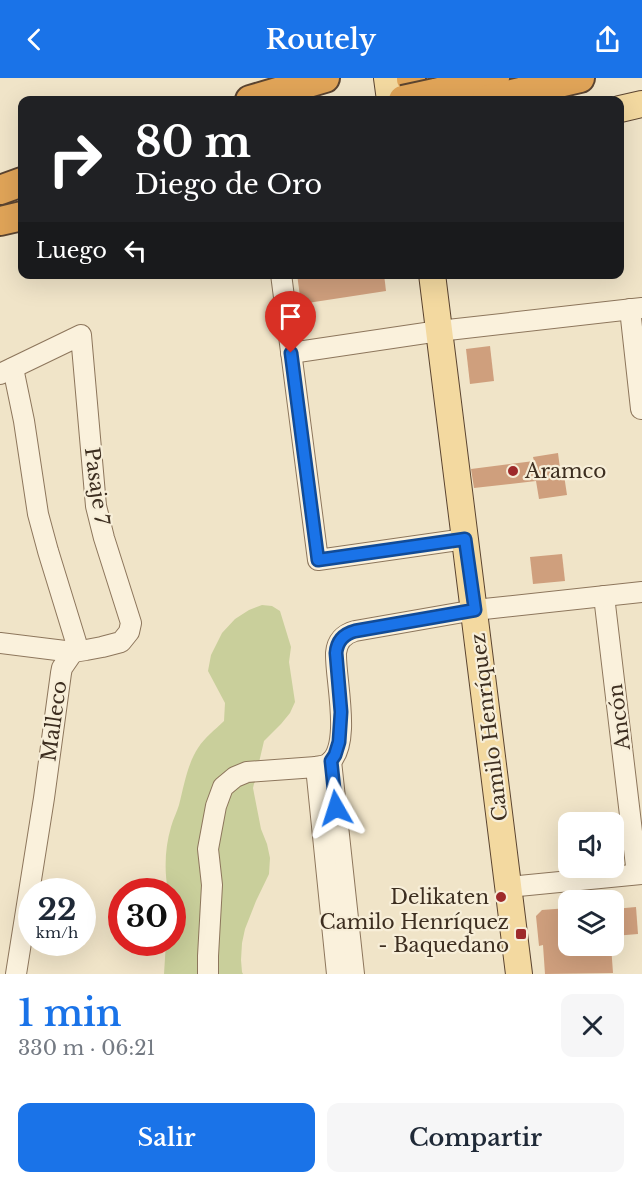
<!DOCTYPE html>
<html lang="es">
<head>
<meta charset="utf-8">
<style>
  :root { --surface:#fff; --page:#f6f6f7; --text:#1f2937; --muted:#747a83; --accent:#1a73e8 }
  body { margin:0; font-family:"Libre Baskerville",serif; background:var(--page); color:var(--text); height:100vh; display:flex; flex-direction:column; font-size:22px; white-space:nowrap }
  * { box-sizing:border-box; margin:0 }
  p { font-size:20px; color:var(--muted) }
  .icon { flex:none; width:33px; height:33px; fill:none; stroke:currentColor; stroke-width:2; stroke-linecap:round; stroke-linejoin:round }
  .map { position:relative; height:896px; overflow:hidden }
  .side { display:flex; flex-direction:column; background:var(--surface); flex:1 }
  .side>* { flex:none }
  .hud { position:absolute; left:18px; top:18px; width:606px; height:183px; border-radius:12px; box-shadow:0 6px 24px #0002; background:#202124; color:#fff; overflow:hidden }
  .controls { position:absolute; left:558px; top:734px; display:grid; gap:12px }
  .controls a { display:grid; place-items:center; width:66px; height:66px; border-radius:12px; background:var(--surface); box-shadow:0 6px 24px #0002; font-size:30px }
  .speed { position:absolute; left:18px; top:800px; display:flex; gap:12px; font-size:30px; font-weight:700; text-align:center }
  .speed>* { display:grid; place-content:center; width:78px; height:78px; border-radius:50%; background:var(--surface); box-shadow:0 6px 24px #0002; line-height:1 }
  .speed small { font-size:15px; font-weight:400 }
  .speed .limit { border:9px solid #d22; background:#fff; color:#111 }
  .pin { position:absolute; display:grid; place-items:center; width:51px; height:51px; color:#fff; margin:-62px -26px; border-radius:50% 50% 50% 0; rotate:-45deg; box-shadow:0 0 6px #0007 }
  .pin .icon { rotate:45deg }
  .me { position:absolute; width:66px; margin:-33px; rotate:354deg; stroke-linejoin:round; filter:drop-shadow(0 0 4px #0008) }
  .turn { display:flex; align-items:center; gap:21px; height:126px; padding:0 18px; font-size:27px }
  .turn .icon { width:78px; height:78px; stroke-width:2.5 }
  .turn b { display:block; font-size:42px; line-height:51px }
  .then { display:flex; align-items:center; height:57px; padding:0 18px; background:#0003; gap:12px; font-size:22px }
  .round { display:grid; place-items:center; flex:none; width:63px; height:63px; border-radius:12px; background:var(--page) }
  .overview { display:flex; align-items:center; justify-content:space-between; height:102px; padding:0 18px }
  h1 { font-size:36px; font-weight:600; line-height:45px; color:var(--accent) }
  .action { display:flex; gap:12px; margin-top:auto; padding:12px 18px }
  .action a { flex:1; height:69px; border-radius:12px; background:var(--accent); color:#fff; font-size:24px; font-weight:600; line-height:69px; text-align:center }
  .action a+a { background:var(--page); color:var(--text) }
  header { display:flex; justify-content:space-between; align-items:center; height:78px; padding:0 18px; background:var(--accent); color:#fff; font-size:27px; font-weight:600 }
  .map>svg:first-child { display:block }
  .green { fill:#c9cf9b }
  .building { fill:#cf9f7d }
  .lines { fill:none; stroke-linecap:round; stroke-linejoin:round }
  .minor-casing { stroke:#8d765c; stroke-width:22 }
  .major-casing { stroke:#5b4430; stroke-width:28 }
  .highway-casing { stroke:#5b4430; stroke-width:32 }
  .minor { stroke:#faf1dc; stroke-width:20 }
  .major { stroke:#f3d9a0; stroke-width:26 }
  .highway { stroke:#e0a458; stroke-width:28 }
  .highway-bridge-casing { stroke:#5b4430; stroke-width:32; stroke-linecap:butt }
  .highway-bridge { stroke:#e0a458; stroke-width:28 }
  .route-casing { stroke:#114b97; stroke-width:15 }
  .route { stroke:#1a73e8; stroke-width:10 }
  .poi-dot { fill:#9e2a2b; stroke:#f7eed8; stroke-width:2 }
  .labels { text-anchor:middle; stroke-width:4.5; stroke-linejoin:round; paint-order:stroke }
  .poi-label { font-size:20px; fill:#3d2e20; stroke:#f7eed8; text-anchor:end }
  .street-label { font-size:20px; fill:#3d2e20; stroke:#f7eed8 }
</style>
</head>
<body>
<header><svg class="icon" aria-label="back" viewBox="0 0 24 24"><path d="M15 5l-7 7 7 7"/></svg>Routely<svg class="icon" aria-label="share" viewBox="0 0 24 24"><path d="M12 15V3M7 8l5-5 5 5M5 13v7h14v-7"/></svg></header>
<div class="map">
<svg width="642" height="896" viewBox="0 0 642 896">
  <rect width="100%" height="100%" fill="#f0e4c8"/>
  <path class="green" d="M 262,527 L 272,528 L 280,533 L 291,569 L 289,584 L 295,624 L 290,635 L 281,646 L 264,663 L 253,710 L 261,751 L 267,766 L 270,780 L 269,796 L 256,823 L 245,851 L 242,865 L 241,882 L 242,894 L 243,896 L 164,896 L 166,864 L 172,864 L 172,813 L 168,813 C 164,792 165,769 171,749 C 173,741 177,734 179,727 C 184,708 187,687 198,670 C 205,659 215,652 224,643 L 225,625 L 208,593 L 211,577 L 222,555 L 235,541 L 249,532 Z"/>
  <g class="building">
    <path d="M 297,196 L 384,196 L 386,213 L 301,226 Z"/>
    <path d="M 490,268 L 494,303 L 470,306 L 466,271 Z"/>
    <path d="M 558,375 L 561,398 L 564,397 L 567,417 L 539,421 L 536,403 L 474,410 L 471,391 L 534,383 L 533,379 Z"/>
    <path d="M 562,476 L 565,503 L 533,506 L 530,479 Z"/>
    <path d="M 636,829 L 638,856 L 614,858 L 614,831 Z"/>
    <path d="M 568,830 L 568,867 L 611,867 L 613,895 L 545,896 L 543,867 L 539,868 L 536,838 L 542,832 Z"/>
  </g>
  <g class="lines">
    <defs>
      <g id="minor">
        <path d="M 281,196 L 318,482 L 465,461"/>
        <path d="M 630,231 L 641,331"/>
        <path d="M 291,275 L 439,253 L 642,230"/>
        <path d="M 13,290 L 24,343 L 38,436 L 48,473 L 76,564 L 73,574 L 62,590 L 61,595 L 44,720 L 16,896"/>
        <path d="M 0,296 L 81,257 L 96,428 L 104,460 L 131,545 L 129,554 L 121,564 L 102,569 L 86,572 L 73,574 L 0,565"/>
        <path d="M 604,518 L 637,796"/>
        <path d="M 331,683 L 354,896"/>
        <path d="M 508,809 L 642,796"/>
        <path d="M 208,896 L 208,878 L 212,807 L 208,771 L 216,728 L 223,709 L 235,699 L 247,694 L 316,689"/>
        <path d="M 337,896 L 316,689 C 321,688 325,688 329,685 C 352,667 335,600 336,575 C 337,563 344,556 355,553 L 475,532 L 642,514"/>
      </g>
      <g id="major">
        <path d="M 387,0 L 390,22"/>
        <path d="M 620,31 L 642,26"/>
        <path d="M 432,196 L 519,896"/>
      </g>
      <g id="highway">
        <path d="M 411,0 L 411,1"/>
        <path d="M 435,15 L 495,0"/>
        <path d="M 250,22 L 325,0"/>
        <path d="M 486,22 L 580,0"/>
        <path d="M 0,112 L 22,104"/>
        <path d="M 0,143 L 22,138"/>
      </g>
    </defs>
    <use href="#minor" class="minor-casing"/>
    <use href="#major" class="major-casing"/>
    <use href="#highway" class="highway-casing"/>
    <use href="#minor" class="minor"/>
    <use href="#major" class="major"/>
    <use href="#highway" class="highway"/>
    <defs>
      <path id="highway-bridge" d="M 403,22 L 435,15"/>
    </defs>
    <use href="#highway-bridge" class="highway-bridge-casing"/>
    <use href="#highway-bridge" class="highway-bridge"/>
  </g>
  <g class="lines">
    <defs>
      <path id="route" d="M 291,275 L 318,482 L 465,461 L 475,532 L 355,553 C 344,556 337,563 336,575 L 341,634 L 339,664 L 335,677 L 331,683 L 336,730"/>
    </defs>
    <use href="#route" class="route-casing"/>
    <use href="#route" class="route"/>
  </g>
  <g class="poi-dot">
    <circle cx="513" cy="393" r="6"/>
    <circle cx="501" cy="819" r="6"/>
    <rect x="515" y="850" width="12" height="12" rx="3"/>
  </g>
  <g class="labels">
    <g class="poi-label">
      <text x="525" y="400" text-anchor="start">Aramco</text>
      <text x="489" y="826">Delikaten</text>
      <text x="509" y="851">Camilo Henríquez<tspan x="509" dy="23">- Baquedano</tspan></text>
    </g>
    <g class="street-label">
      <text transform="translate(97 408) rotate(82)" y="7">Pasaje 7</text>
      <text transform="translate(619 639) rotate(-97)" y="7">Ancón</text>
      <text transform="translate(54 643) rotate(-82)" y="7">Malleco</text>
      <text transform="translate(489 649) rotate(-97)" y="7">Camilo Henríquez</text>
    </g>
  </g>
</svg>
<div class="controls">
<a><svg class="icon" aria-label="sound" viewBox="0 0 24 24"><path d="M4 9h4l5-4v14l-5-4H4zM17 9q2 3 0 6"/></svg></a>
<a><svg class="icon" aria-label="layers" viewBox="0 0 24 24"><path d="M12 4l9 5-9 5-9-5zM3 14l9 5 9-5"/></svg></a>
</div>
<div class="speed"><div>22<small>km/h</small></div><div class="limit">30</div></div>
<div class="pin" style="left:291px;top:275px;background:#d93025"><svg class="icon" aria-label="arrive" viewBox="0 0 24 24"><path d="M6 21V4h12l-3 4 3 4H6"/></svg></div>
<svg class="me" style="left:336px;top:730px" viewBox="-20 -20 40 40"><path d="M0-17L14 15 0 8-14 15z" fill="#1a73e8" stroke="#fff" stroke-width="4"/></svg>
<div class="hud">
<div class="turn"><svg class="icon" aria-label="right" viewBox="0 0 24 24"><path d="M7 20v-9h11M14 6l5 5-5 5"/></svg><div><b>80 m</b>Diego de Oro</div></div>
<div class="then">Luego<svg class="icon" aria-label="left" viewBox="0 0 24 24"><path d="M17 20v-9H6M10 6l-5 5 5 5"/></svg></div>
</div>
</div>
<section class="side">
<div class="overview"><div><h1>1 min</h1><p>330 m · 06:21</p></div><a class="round"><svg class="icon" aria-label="close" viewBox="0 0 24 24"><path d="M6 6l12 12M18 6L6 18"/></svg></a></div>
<div class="action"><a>Salir</a><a>Compartir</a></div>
</section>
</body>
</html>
